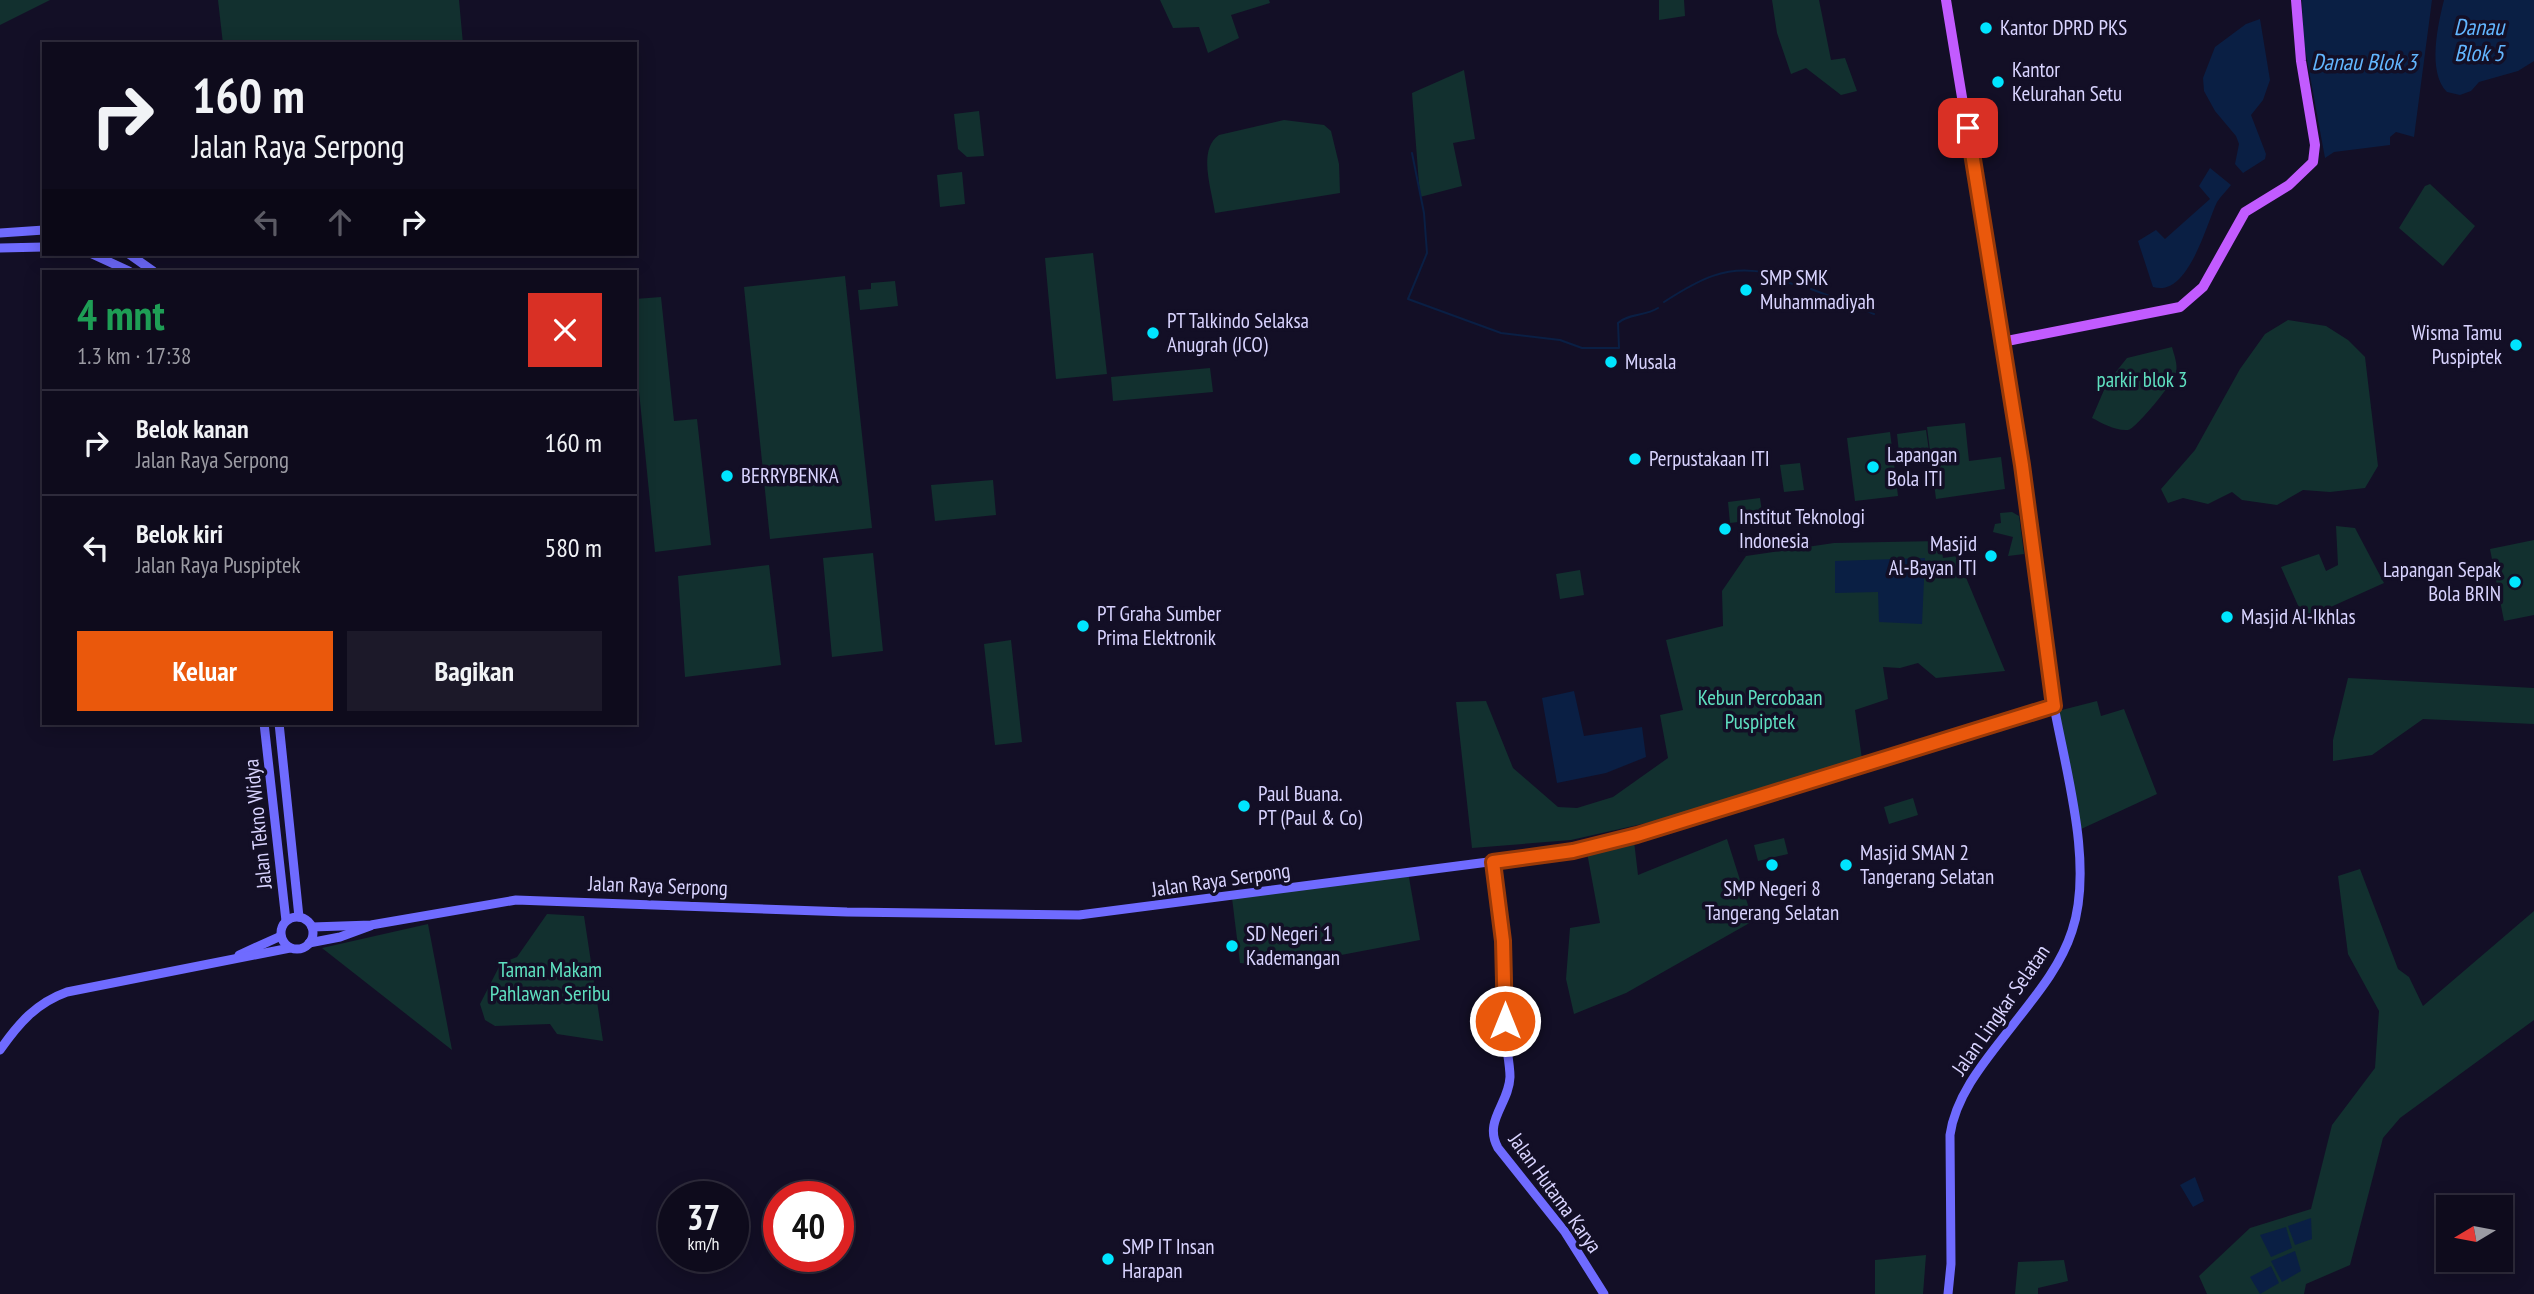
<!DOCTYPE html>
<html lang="id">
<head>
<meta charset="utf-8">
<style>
  :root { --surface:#0e0b1c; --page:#1c1929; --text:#f1f3f6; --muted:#9b9ba3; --line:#2e2b3b; --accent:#ea580c }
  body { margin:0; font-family:"PT Sans Narrow",sans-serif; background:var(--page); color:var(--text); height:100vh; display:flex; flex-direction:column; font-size:26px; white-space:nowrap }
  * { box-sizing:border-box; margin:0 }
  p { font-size:23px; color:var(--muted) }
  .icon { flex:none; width:38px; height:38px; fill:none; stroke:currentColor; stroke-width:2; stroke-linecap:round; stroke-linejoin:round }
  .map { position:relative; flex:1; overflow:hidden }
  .details { position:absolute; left:42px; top:270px; width:595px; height:455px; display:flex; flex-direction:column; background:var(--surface); border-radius:0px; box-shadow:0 4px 18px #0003,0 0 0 2px var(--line) }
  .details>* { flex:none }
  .banner { position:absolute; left:42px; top:42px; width:595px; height:214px; border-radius:0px; box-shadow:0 4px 18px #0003,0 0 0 2px var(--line); background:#0e0b1c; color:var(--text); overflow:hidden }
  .needle { width:46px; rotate:260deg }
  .fabs { position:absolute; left:2436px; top:1195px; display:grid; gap:14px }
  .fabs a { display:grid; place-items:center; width:77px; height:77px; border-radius:0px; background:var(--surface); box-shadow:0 4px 18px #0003,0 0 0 2px var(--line); font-size:35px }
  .speed { position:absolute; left:658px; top:1181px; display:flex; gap:14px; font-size:35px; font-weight:700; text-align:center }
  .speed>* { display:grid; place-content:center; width:91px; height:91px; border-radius:50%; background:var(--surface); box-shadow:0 4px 18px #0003,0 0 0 2px var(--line); line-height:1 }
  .speed small { font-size:18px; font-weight:400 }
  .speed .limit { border:10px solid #d22; background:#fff; color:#111 }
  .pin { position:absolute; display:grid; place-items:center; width:60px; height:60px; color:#fff; margin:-30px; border-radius:14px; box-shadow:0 4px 10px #0006 }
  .me { position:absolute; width:77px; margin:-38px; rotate:0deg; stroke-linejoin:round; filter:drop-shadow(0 0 5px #0008) }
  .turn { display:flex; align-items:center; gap:24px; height:147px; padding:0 35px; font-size:32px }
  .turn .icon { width:91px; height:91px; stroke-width:2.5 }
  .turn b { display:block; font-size:49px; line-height:60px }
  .lanes { display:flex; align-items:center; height:66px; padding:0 35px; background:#0003; justify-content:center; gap:35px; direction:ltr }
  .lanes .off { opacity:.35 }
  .round { display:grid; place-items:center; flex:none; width:74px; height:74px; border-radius:0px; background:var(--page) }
  .summary { display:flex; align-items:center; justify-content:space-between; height:119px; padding:0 35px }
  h1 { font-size:42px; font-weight:700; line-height:52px; color:#1e9e55 }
  .button { display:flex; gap:14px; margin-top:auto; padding:14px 35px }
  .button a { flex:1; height:80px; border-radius:0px; background:var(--accent); color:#fff; font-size:28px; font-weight:700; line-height:80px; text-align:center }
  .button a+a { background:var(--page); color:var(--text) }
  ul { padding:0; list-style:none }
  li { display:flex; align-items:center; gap:21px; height:105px; padding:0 35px; border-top:2px solid var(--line) }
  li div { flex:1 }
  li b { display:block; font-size:26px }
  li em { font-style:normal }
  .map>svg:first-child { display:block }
  .green { fill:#12302f }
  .water { fill:#0a1f44 }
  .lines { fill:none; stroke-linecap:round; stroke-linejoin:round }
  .stream { stroke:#0a1f44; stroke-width:2 }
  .secondary { stroke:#6f6bff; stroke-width:9 }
  .primary { stroke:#c25bff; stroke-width:10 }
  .route-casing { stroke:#983908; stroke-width:18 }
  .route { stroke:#ea580c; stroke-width:12 }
  .poi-dot { fill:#00e5ff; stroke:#130f26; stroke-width:2.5 }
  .labels { text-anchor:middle; stroke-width:7; stroke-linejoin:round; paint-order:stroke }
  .poi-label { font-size:21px; fill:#d9d4ff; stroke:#130f26; text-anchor:start }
  .park-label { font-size:21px; fill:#5fe0c0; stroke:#130f26 }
  .street-label { font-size:21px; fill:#d9d4ff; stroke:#130f26 }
  .water-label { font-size:23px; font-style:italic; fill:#62b6ff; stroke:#130f26 }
</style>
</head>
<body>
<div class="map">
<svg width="2534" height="1294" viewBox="0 0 2534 1294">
  <rect width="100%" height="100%" fill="#130f26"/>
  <g class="green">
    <path d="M 0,0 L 50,0 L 0,25 Z"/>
    <path d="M 218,0 L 459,0 L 463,44 L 223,44 Z"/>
    <path d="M 1160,0 L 1269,0 L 1270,3 L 1231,15 L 1239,38 L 1208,53 L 1199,27 L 1173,28 Z"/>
    <path d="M 1659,0 L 1684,0 L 1685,16 L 1659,20 Z"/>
    <path d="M 1772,0 L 1819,0 L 1831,60 L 1845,58 L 1857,91 L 1841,95 L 1806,68 L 1791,74 L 1777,33 Z"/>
    <path d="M 1464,70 L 1475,139 L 1453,143 L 1462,186 L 1420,197 L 1412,93 Z"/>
    <path d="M 979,111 L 984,156 L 967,157 L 958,149 L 954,114 Z"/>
    <path d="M 1284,120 L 1324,125 L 1331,131 L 1339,164 L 1340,193 L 1215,213 C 1212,190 1197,150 1219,135 Z"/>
    <path d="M 962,172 L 965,204 L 940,207 L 937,175 Z"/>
    <path d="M 2430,184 L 2475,226 L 2443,266 L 2399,228 L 2425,186 Z"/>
    <path d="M 1093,253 L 1107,374 L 1056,379 L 1045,258 Z"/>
    <path d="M 845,276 L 872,528 L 770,539 L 744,287 Z"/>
    <path d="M 895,281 L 898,306 L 860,310 L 858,290 L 871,289 L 871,283 Z"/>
    <path d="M 661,297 L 674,421 L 697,419 L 711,545 L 655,552 L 635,351 L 635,299 Z"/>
    <path d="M 2288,320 L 2326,326 L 2348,340 L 2365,357 L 2378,466 L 2365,488 L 2330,492 L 2303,490 L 2277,505 L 2242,500 L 2232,492 L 2208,504 L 2183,498 L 2168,503 L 2161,489 L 2195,450 L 2240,369 L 2265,334 Z"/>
    <path d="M 2172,347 C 2174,355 2178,364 2176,373 C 2174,382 2135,430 2128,430 C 2115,431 2102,423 2092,418 L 2107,383 L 2127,358 Z"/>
    <path d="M 1210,368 L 1213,392 L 1113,401 L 1111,377 Z"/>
    <path d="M 1965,423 L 1969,461 L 2001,457 L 2005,489 L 1936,499 L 1927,427 Z"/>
    <path d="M 1926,430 L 1930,458 L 1900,462 L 1897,434 Z"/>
    <path d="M 1890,432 L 1898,496 L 1855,501 L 1847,438 Z"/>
    <path d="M 1800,463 L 1804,490 L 1784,492 L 1780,465 Z"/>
    <path d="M 993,480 L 996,515 L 935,521 L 931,485 Z"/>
    <path d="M 1760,498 L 1763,519 L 1730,523 L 1728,502 Z"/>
    <path d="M 2012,512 L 2019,516 L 2024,554 L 2008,556 L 2013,537 L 1993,532 L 1995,524 L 2001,523 L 2000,513 Z"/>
    <path d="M 2336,526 L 2355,528 L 2384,583 L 2304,619 L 2281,567 L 2319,554 L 2326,571 L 2338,565 Z"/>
    <path d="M 2534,540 L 2534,615 L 2504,621 L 2490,549 Z"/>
    <path d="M 1940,541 L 1943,558 L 1957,556 L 2005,671 L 1936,678 L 1918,663 L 1900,668 L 1883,667 L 1888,699 L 1855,710 L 1862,759 L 1673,817 L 1571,840 L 1472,848 L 1456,702 L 1486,701 L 1513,768 L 1558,807 L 1577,808 L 1613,797 L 1668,758 L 1660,715 L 1683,710 L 1666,640 L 1723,626 L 1722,591 L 1746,556 L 1834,543 Z"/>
    <path d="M 873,553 L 883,651 L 832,657 L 823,558 Z"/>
    <path d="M 769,565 L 781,665 L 685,677 L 678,576 Z"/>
    <path d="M 1580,570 L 1584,595 L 1560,599 L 1556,574 Z"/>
    <path d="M 1011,640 L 1022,742 L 995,745 L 984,644 Z"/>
    <path d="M 2348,678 L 2534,688 L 2534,724 L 2423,719 L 2372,755 L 2333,761 L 2333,740 Z"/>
    <path d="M 2097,701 L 2101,716 L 2124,709 L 2157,794 L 2079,830 L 2054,712 Z"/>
    <path d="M 1913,798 L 1918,815 L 1889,824 L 1884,807 Z"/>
    <path d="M 1784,838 L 1788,854 L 1758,861 L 1754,845 Z"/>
    <path d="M 1727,839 L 1753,921 L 1626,993 L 1574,1014 L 1566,979 L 1570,928 L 1600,923 L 1586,847 L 1634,841 L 1638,875 Z"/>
    <path d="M 2360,869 L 2398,969 L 2409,977 L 2423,1006 L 2534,911 L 2534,1020 L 2400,1118 L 2383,1138 L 2350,1265 L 2306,1284 L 2304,1294 L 2207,1294 L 2199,1276 L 2250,1228 L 2311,1209 L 2332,1125 L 2375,1068 L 2379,1011 L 2348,954 L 2338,876 Z"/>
    <path d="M 1408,872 L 1420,940 L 1278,967 L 1240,963 L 1232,898 Z"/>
    <path d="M 547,914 L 584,916 L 603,1041 L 557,1034 L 550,1024 L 495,1026 L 485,1020 L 480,1004 L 501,963 L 517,957 Z"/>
    <path d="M 428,924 L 452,1050 L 322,948 Z"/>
    <path d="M 1926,1255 L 1923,1294 L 1875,1294 L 1875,1260 Z"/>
    <path d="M 2064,1260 L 2068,1281 L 2038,1288 L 2038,1294 L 2015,1294 L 2018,1262 Z"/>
  </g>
  <g class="water">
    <path d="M 2302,0 L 2432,0 L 2414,137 L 2396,132 L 2390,137 L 2390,145 L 2334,152 L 2325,158 L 2303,38 Z"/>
    <path d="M 2444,0 L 2534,0 L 2534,61 L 2518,71 L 2479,82 L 2471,91 L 2460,95 L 2447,92 C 2427,72 2438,24 2444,0 Z"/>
    <path d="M 2260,19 L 2270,80 L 2263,100 L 2251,115 L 2266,154 L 2265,159 L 2243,173 L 2235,164 L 2239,144 L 2236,136 L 2215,111 L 2204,91 L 2203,78 L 2215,47 L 2246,24 Z"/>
    <path d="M 2210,168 L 2231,185 C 2227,190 2221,196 2217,202 C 2206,225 2188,298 2153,287 L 2138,241 L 2156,230 L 2165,239 L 2210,199 L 2199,186 Z"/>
    <path d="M 1925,558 L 1922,624 L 1879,622 L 1878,592 L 1835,593 L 1835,561 Z"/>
    <path d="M 1574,691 L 1584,736 L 1642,727 L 1646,757 L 1606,773 L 1557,783 L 1542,698 Z"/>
    <path d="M 2195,1177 L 2204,1201 L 2193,1207 L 2180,1185 Z"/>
    <path d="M 2311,1218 L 2312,1239 L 2295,1245 L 2288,1226 Z"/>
    <path d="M 2286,1227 L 2292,1248 L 2271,1257 L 2260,1235 Z"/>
    <path d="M 2295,1251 L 2301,1271 L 2282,1282 L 2271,1261 Z"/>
    <path d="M 2271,1266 L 2279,1283 L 2260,1294 L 2250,1277 Z"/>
  </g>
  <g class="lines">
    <g class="stream">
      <path d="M 1412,153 L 1424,213 L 1427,253 L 1408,299 L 1501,333 L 1560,340 L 1582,348 L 1619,348 L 1618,323 C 1627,314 1646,316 1658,308"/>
      <path d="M 1775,278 L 1801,287"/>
      <path d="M 1811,289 L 1840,300"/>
      <path d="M 1845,301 L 1874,314"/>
      <path d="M 1664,302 C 1698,280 1726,264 1767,273"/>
    </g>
    <g class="secondary">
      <path d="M 0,233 L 44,230"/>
      <path d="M 0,248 L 44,247"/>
      <path d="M 92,254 L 129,271"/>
      <path d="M 129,254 L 153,271"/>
      <path d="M 264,723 L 286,921"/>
      <path d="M 279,723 L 299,917"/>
      <path d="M 1493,862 C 1501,920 1503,976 1505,1034 C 1506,1048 1510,1063 1510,1077 C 1509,1104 1483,1121 1498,1148 L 1565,1232 L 1604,1294"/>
      <circle cx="297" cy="933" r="16"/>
      <path d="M 312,927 L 371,925 L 516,900 L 847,912 L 1079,915 L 1573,851 L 1637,835 L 2054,706 C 2066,772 2094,866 2072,931 C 2061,965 2038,993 2016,1021 C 1990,1055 1956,1092 1950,1135 L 1951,1264 L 1948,1294"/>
      <path d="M 309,943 L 340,937 L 370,926"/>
      <path d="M 239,955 L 281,936"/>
      <path d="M 0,1050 C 18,1024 36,1003 67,992 L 290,948"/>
    </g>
    <g class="primary">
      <path d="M 1946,0 L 2018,438 L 2054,706"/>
      <path d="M 2002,342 L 2180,307 L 2203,287 L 2245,212 L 2289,185 L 2313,162 L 2315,145 L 2301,61 L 2296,0"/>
    </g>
  </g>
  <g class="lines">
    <defs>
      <path id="route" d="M 1505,1021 L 1503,941 L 1493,862 L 1573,851 L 1637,835 L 2054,706 L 2022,465 L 1968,128"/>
    </defs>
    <use href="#route" class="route-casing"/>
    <use href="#route" class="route"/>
  </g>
  <g class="poi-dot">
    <circle cx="1986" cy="28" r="7"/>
    <circle cx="1998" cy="82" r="7"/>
    <circle cx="1746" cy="290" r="7"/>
    <circle cx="1153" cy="333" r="7"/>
    <circle cx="2516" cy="345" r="7"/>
    <circle cx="1611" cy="362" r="7"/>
    <circle cx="1635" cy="459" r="7"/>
    <circle cx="1873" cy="467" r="7"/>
    <circle cx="727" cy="476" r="7"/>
    <circle cx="1725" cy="529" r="7"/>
    <circle cx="1991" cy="556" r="7"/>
    <circle cx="2515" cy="582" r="7"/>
    <circle cx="2227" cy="617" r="7"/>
    <circle cx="1083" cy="626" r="7"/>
    <circle cx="1244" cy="806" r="7"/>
    <circle cx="1772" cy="865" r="7"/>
    <circle cx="1846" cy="865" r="7"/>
    <circle cx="1232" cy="946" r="7"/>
    <circle cx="1108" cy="1259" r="7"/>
  </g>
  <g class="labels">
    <g class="poi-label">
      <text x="2000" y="35">Kantor DPRD PKS</text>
      <text x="2012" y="77">Kantor<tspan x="2012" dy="24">Kelurahan Setu</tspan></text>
      <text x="1760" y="285">SMP SMK<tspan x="1760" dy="24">Muhammadiyah</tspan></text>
      <text x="1167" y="328">PT Talkindo Selaksa<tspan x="1167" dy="24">Anugrah (JCO)</tspan></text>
      <text x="2502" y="340" text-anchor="end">Wisma Tamu<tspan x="2502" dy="24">Puspiptek</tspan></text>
      <text x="1625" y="369">Musala</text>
      <text x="1887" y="462">Lapangan<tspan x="1887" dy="24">Bola ITI</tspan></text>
      <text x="1649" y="466">Perpustakaan ITI</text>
      <text x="741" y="483">BERRYBENKA</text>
      <text x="1739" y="524">Institut Teknologi<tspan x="1739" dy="24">Indonesia</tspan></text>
      <text x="1977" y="551" text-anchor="end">Masjid<tspan x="1977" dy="24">Al-Bayan ITI</tspan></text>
      <text x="2501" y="577" text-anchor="end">Lapangan Sepak<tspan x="2501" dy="24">Bola BRIN</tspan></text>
      <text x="1097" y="621">PT Graha Sumber<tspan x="1097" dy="24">Prima Elektronik</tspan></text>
      <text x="2241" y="624">Masjid Al-Ikhlas</text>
      <text x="1258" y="801">Paul Buana.<tspan x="1258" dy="24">PT (Paul &amp; Co)</tspan></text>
      <text x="1860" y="860">Masjid SMAN 2<tspan x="1860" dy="24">Tangerang Selatan</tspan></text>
      <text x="1772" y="896" text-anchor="middle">SMP Negeri 8<tspan x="1772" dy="24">Tangerang Selatan</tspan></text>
      <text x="1246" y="941">SD Negeri 1<tspan x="1246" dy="24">Kademangan</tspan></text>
      <text x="1122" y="1254">SMP IT Insan<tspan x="1122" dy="24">Harapan</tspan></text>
    </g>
    <g class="park-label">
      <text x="2142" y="387">parkir blok 3</text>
      <text x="1760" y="705">Kebun Percobaan<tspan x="1760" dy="24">Puspiptek</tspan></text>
      <text x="550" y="977">Taman Makam<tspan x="550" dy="24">Pahlawan Seribu</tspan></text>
    </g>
    <g class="street-label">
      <text transform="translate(258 824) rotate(-96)" y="7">Jalan Tekno Widya</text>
      <text transform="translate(1221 880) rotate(-8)" y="7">Jalan Raya Serpong</text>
      <text transform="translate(658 886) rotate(2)" y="7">Jalan Raya Serpong</text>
      <text transform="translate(2001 1010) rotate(-55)" y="7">Jalan Lingkar Selatan</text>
      <text transform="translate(1555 1193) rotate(54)" y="7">Jalan Hutama Karya</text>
    </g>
    <g class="water-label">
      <text x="2479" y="35">Danau<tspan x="2479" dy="26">Blok 5</tspan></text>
      <text x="2364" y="70">Danau Blok 3</text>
    </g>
  </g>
</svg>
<div class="fabs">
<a><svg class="needle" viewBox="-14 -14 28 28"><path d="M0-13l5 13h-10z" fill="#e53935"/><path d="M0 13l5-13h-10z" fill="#9b9ba3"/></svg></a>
</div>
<div class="speed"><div>37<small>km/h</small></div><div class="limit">40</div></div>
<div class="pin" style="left:1968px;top:128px;background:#d93025"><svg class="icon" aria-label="arrive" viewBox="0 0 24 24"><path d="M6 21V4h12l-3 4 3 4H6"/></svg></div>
<svg class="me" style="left:1505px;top:1021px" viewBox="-20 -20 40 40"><circle r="17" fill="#ea580c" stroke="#fff" stroke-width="3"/><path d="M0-11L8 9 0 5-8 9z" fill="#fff"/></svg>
<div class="banner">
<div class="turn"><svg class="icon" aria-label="right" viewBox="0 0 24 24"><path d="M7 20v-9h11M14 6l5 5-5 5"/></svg><div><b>160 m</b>Jalan Raya Serpong</div></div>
<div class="lanes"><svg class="icon off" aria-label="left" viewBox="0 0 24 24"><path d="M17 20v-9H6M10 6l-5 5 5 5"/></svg><svg class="icon off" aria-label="ahead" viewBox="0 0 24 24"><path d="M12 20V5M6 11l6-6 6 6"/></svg><svg class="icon" aria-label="right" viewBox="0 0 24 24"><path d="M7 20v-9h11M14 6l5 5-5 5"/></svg></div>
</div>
<section class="details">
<div class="summary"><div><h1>4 mnt</h1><p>1.3 km · 17:38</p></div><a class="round" style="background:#d93025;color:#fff"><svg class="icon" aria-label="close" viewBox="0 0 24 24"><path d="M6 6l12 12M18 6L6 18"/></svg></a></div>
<ul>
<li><svg class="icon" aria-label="right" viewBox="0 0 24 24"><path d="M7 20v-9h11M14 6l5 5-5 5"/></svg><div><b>Belok kanan</b><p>Jalan Raya Serpong</p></div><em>160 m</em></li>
<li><svg class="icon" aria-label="left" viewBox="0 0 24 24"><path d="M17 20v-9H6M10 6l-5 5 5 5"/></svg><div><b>Belok kiri</b><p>Jalan Raya Puspiptek</p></div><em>580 m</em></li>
</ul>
<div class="button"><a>Keluar</a><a>Bagikan</a></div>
</section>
</div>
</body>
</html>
